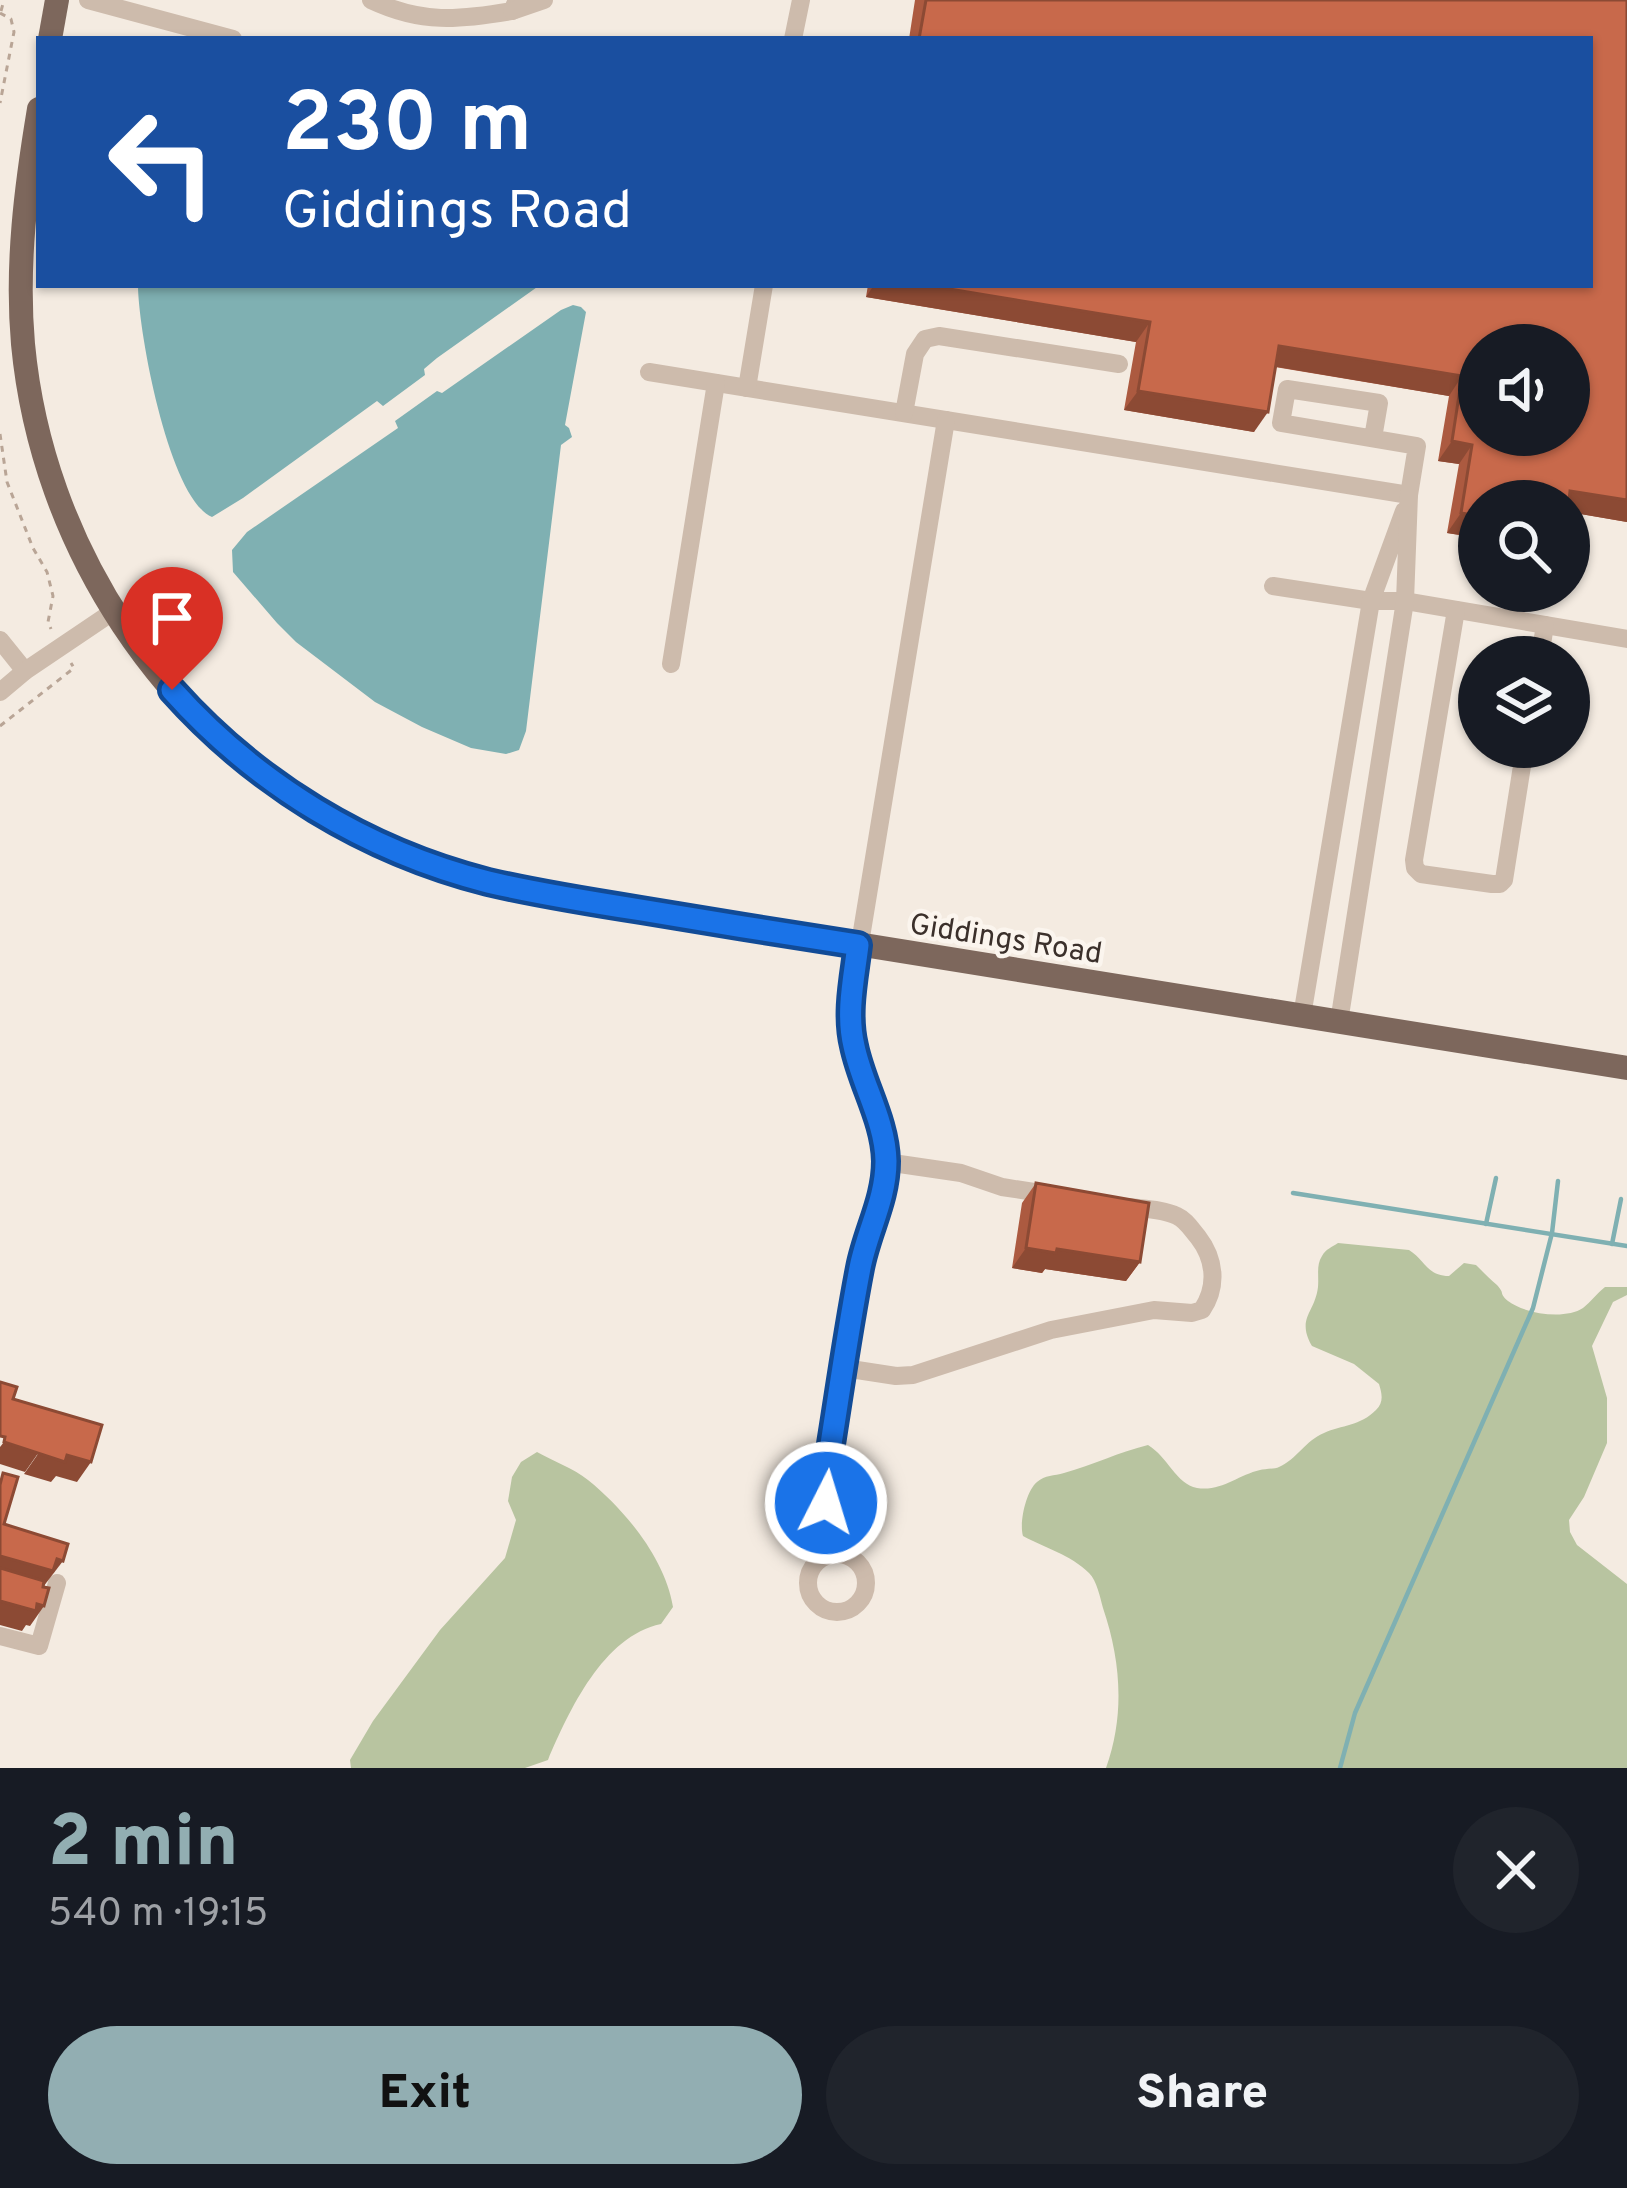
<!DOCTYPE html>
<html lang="en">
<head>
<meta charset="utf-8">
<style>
  :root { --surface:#171b24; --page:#20242c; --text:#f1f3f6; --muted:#9ea1a6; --accent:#92aeb2 }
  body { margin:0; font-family:Overpass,sans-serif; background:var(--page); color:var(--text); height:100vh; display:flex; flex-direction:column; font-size:45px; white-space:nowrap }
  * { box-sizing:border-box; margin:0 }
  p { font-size:39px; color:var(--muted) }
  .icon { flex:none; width:66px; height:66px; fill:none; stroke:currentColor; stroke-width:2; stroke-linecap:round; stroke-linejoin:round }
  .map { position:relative; height:1768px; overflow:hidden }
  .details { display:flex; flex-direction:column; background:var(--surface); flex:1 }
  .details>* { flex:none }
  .guide { position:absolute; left:36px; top:36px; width:1557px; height:252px; border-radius:0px; box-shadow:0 3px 9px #0004; background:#1a4fa0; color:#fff; overflow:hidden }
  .controls { position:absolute; left:1458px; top:324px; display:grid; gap:24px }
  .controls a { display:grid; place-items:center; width:132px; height:132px; border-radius:50%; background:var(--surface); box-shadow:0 3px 9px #0004; font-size:60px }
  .pin { position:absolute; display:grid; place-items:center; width:102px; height:102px; color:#fff; margin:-123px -51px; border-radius:50% 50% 50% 0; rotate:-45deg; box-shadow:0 0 12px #0007 }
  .pin .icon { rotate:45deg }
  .me { position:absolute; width:132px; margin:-66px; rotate:5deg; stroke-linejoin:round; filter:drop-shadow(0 0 9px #0008) }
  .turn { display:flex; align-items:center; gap:42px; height:252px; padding:0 48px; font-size:54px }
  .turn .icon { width:156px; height:156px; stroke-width:2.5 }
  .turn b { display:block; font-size:84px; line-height:102px }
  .round { display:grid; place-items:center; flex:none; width:126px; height:126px; border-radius:63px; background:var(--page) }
  .headline { display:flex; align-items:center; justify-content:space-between; height:204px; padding:0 48px }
  h1 { font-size:72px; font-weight:800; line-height:90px; color:var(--accent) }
  .button { display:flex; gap:24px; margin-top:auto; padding:24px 48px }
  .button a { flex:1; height:138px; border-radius:72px; background:var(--accent); color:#111; font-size:48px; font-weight:800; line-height:138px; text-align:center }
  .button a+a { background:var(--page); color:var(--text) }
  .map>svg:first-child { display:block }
  .green { fill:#b8c4a0 }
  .water { fill:#7fb0b2 }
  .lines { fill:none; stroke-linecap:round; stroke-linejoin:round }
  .stream { stroke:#7fb0b2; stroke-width:4.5 }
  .path { stroke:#b9a596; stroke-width:3; stroke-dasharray:6 6; stroke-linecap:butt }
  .minor { stroke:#cdbbac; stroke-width:18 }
  .major { stroke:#7d675c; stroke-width:24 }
  .wall { fill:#ac5a40 }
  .shaded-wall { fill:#8c4a34 }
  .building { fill:#c8694b; stroke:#8c4a34; stroke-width:3; fill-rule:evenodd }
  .route-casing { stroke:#114b97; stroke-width:30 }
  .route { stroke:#1a73e8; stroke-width:21 }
  .labels { text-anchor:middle; stroke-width:9; stroke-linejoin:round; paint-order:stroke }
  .street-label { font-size:30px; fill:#3b302b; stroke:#fbf5ee }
</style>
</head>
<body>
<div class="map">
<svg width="1627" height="1768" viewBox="0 0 1627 1768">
  <rect width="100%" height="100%" fill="#f4ebe1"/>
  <g class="green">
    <path d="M 1338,1243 L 1409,1250 C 1425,1260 1427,1276 1449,1276 L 1464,1263 L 1476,1265 C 1483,1272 1489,1278 1497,1285 C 1506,1295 1498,1292 1508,1301 C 1525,1314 1565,1320 1583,1308 C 1591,1302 1597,1293 1605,1287 L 1627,1287 L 1627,1295 L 1613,1302 L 1592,1346 L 1607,1398 L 1607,1443 L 1584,1497 L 1569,1520 L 1570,1532 L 1577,1545 L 1627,1584 L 1627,1768 L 1106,1768 C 1125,1715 1121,1661 1103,1608 C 1100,1597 1097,1581 1089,1573 C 1071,1555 1045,1548 1023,1536 C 1019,1523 1026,1491 1037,1482 C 1045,1475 1054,1476 1064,1473 C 1093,1465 1119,1452 1148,1445 C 1168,1457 1176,1484 1197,1488 C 1221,1492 1238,1475 1260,1470 C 1264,1469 1275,1469 1279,1467 C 1296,1460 1306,1440 1324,1433 C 1342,1425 1360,1426 1376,1410 C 1384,1402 1382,1394 1379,1384 L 1354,1364 L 1312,1346 C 1296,1318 1315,1313 1318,1287 C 1319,1276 1316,1265 1322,1256 C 1326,1249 1332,1247 1338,1243 Z"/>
    <path d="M 537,1452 C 553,1461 573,1468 588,1480 C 625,1510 665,1558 673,1607 L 661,1624 C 603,1636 569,1711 548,1760 L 525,1768 L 351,1768 L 350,1760 L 373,1721 L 440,1630 L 505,1558 L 516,1520 L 508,1501 L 512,1477 L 521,1462 Z"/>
  </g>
  <g class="water">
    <path d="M 138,285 L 540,285 L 437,358 L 424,369 L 425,375 L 383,406 L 377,401 L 243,498 L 212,517 C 169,499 138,330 138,285 Z"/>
    <path d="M 573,305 L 581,307 L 586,312 L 565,425 L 569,428 L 572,437 L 561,445 L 526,731 L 519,750 L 506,754 L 471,748 L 422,727 L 375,702 L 296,642 L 277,623 L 233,572 L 232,550 L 247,532 L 398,428 L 395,421 L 437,391 L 442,393 L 561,310 Z"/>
  </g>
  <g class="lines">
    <g class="stream">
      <path d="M 1293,1193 L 1627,1246"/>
      <path d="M 1486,1224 L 1496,1178"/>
      <path d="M 1612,1244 L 1621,1199"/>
      <path d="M 1340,1768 L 1355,1713 L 1533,1308 L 1552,1233 L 1558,1181"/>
    </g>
    <g class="path">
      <path d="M 1,11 L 4,0"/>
      <path d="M 0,13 L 11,19 L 14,32 L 0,103"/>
      <path d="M 0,434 L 7,482 L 33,548 L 47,572 L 53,596 L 48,622 L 51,629"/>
      <path d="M 0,726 L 74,668 L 71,663"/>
    </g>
    <g class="minor">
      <path d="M 88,0 L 233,39"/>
      <path d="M 371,0 C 422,24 459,20 512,11 L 517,0"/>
      <path d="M 512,11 L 544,0"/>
      <path d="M 793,39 L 801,0"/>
      <path d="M 649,372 L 1409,495"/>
      <path d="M 747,388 L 764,285"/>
      <path d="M 904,413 L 915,354 L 925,339 L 939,336 L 1119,364"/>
      <path d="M 1273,586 L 1371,601 L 1405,601 L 1627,639"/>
      <path d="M 1456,610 L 1414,860 L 1415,868 L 1421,874 L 1492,884 L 1500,884 L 1504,880 L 1525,747"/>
      <path d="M 0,640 L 25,671"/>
      <path d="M 1540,657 L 1545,625"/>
      <path d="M 671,664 L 716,383"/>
      <path d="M 0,692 L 25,671 L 114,611"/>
      <path d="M 1302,1016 L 1371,601 L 1404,511"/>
      <path d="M 1339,1022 L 1405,601 L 1409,495 L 1417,446 L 1281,423 L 1287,389 L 1379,403 L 1373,438"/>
      <path d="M 886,1162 L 961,1173 L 1002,1187 L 1053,1195"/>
      <path d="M 844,1368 L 896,1376 L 913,1375 L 1051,1330 L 1154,1310 L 1192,1313 L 1202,1310 C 1218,1286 1215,1259 1198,1237 C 1191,1229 1186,1220 1177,1216 C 1163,1209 1143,1209 1128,1207"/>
      <path d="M 833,1554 L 826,1503 L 827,1469 L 861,1264 L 880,1207 L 885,1178 L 882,1130 L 854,1047 L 851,998 L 946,420"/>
      <circle cx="837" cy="1583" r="29"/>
      <path d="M 0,1636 L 39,1646 L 57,1583"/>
    </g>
    <g class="major">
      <path d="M 50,39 L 57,0"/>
      <path d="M 39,109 C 26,187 16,265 23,344 C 42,546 164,730 342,826 C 399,856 460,875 522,890 L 1627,1068"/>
    </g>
  </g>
  <g class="wall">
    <path d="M 915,0 L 1627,0 L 1627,522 L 1569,512 L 1569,501 L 1479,501 L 1479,538 L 1447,533 L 1459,464 L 1438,461 L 1449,396 L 1275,367 L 1254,432 L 1124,410 L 1136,342 L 866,297 L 868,285 L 1590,285 L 1590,39 L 909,39 Z"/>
    <path d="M 1036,1183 L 1140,1262 L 1126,1281 L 1045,1269 L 1042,1273 L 1012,1268 L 1022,1203 Z"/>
  </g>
  <g class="shaded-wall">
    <path d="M 874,285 L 925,285 L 1150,322 L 1136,342 L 866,297 Z"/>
    <path d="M 1279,346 L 1462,376 L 1449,396 L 1265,365 Z"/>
    <path d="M 1138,391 L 1268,412 L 1254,432 L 1124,410 Z"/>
    <path d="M 1452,441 L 1472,445 L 1459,464 L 1438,461 Z"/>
    <path d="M 1570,491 L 1627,500 L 1627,522 L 1569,512 Z"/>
    <path d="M 1461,513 L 1479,516 L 1479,538 L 1447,533 Z"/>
    <path d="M 1026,1248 L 1057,1249 L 1140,1262 L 1126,1281 L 1045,1269 L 1042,1273 L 1012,1268 Z"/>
    <path d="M 4,1442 L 39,1452 L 25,1472 L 0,1464 L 0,1447 Z"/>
    <path d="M 38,1454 L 67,1455 L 91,1462 L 77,1482 L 56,1476 L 51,1482 L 24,1474 Z"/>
    <path d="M 0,1556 L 57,1559 L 63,1561 L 40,1591 L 0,1579 Z"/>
    <path d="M 0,1601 L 37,1604 L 44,1606 L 30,1626 L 26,1625 L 22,1631 L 0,1625 Z"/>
  </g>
  <g class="building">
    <path d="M 926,0 L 1627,0 L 1627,500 L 1570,491 L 1569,501 L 1479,501 L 1479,516 L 1461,513 L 1472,445 L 1452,441 L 1462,376 L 1279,346 L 1268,412 L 1138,391 L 1150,322 L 925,285 L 1590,285 L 1590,39 L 919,39 ZM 1479,345 L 1569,345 L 1569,435 L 1479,435 Z"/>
    <path d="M 1036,1183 L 1149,1203 L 1140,1262 L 1057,1249 L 1056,1253 L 1026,1248 Z"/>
    <path d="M 0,1382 L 17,1387 L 13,1399 L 102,1425 L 91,1462 L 67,1455 L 65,1462 L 4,1442 L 5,1437 L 0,1436 Z"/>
    <path d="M 3,1473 L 18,1477 L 4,1524 L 68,1544 L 63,1561 L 57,1559 L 53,1571 L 0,1556 L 0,1485 Z"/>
    <path d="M 0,1568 L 44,1581 L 43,1587 L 49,1588 L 44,1606 L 37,1604 L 36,1611 L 0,1601 Z"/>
  </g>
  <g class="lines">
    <defs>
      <path id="route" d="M 172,690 C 256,784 366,851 488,882 C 539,894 590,902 641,910 C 713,922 786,934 858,945 C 854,978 846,1013 854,1046 C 862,1085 885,1120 886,1161 C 886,1200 867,1231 860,1268 C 847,1335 838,1402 827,1469 L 826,1503"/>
    </defs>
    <use href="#route" class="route-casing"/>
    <use href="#route" class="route"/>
  </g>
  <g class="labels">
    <g class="street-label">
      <text transform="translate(1006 938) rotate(9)" y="10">Giddings Road</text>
    </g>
  </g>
</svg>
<div class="controls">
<a><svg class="icon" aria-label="sound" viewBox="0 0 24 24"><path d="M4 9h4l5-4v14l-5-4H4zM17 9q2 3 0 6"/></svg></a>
<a><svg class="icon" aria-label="search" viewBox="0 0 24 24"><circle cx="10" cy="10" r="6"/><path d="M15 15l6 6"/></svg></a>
<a><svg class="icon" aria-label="layers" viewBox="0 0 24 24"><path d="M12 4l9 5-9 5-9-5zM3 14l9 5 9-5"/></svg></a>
</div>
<div class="pin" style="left:172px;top:690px;background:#d93025"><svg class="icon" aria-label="arrive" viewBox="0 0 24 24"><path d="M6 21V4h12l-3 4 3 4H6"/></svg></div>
<svg class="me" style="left:826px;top:1503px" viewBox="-20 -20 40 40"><circle r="17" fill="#1a73e8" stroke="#fff" stroke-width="3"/><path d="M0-11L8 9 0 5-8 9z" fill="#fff"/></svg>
<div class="guide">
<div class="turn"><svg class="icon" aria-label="left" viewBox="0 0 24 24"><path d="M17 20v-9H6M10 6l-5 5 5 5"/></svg><div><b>230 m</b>Giddings Road</div></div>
</div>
</div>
<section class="details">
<div class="headline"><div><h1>2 min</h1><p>540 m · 19:15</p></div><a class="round"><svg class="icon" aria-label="close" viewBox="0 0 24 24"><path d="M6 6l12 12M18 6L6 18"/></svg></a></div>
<div class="button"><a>Exit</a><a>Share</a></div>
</section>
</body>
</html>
